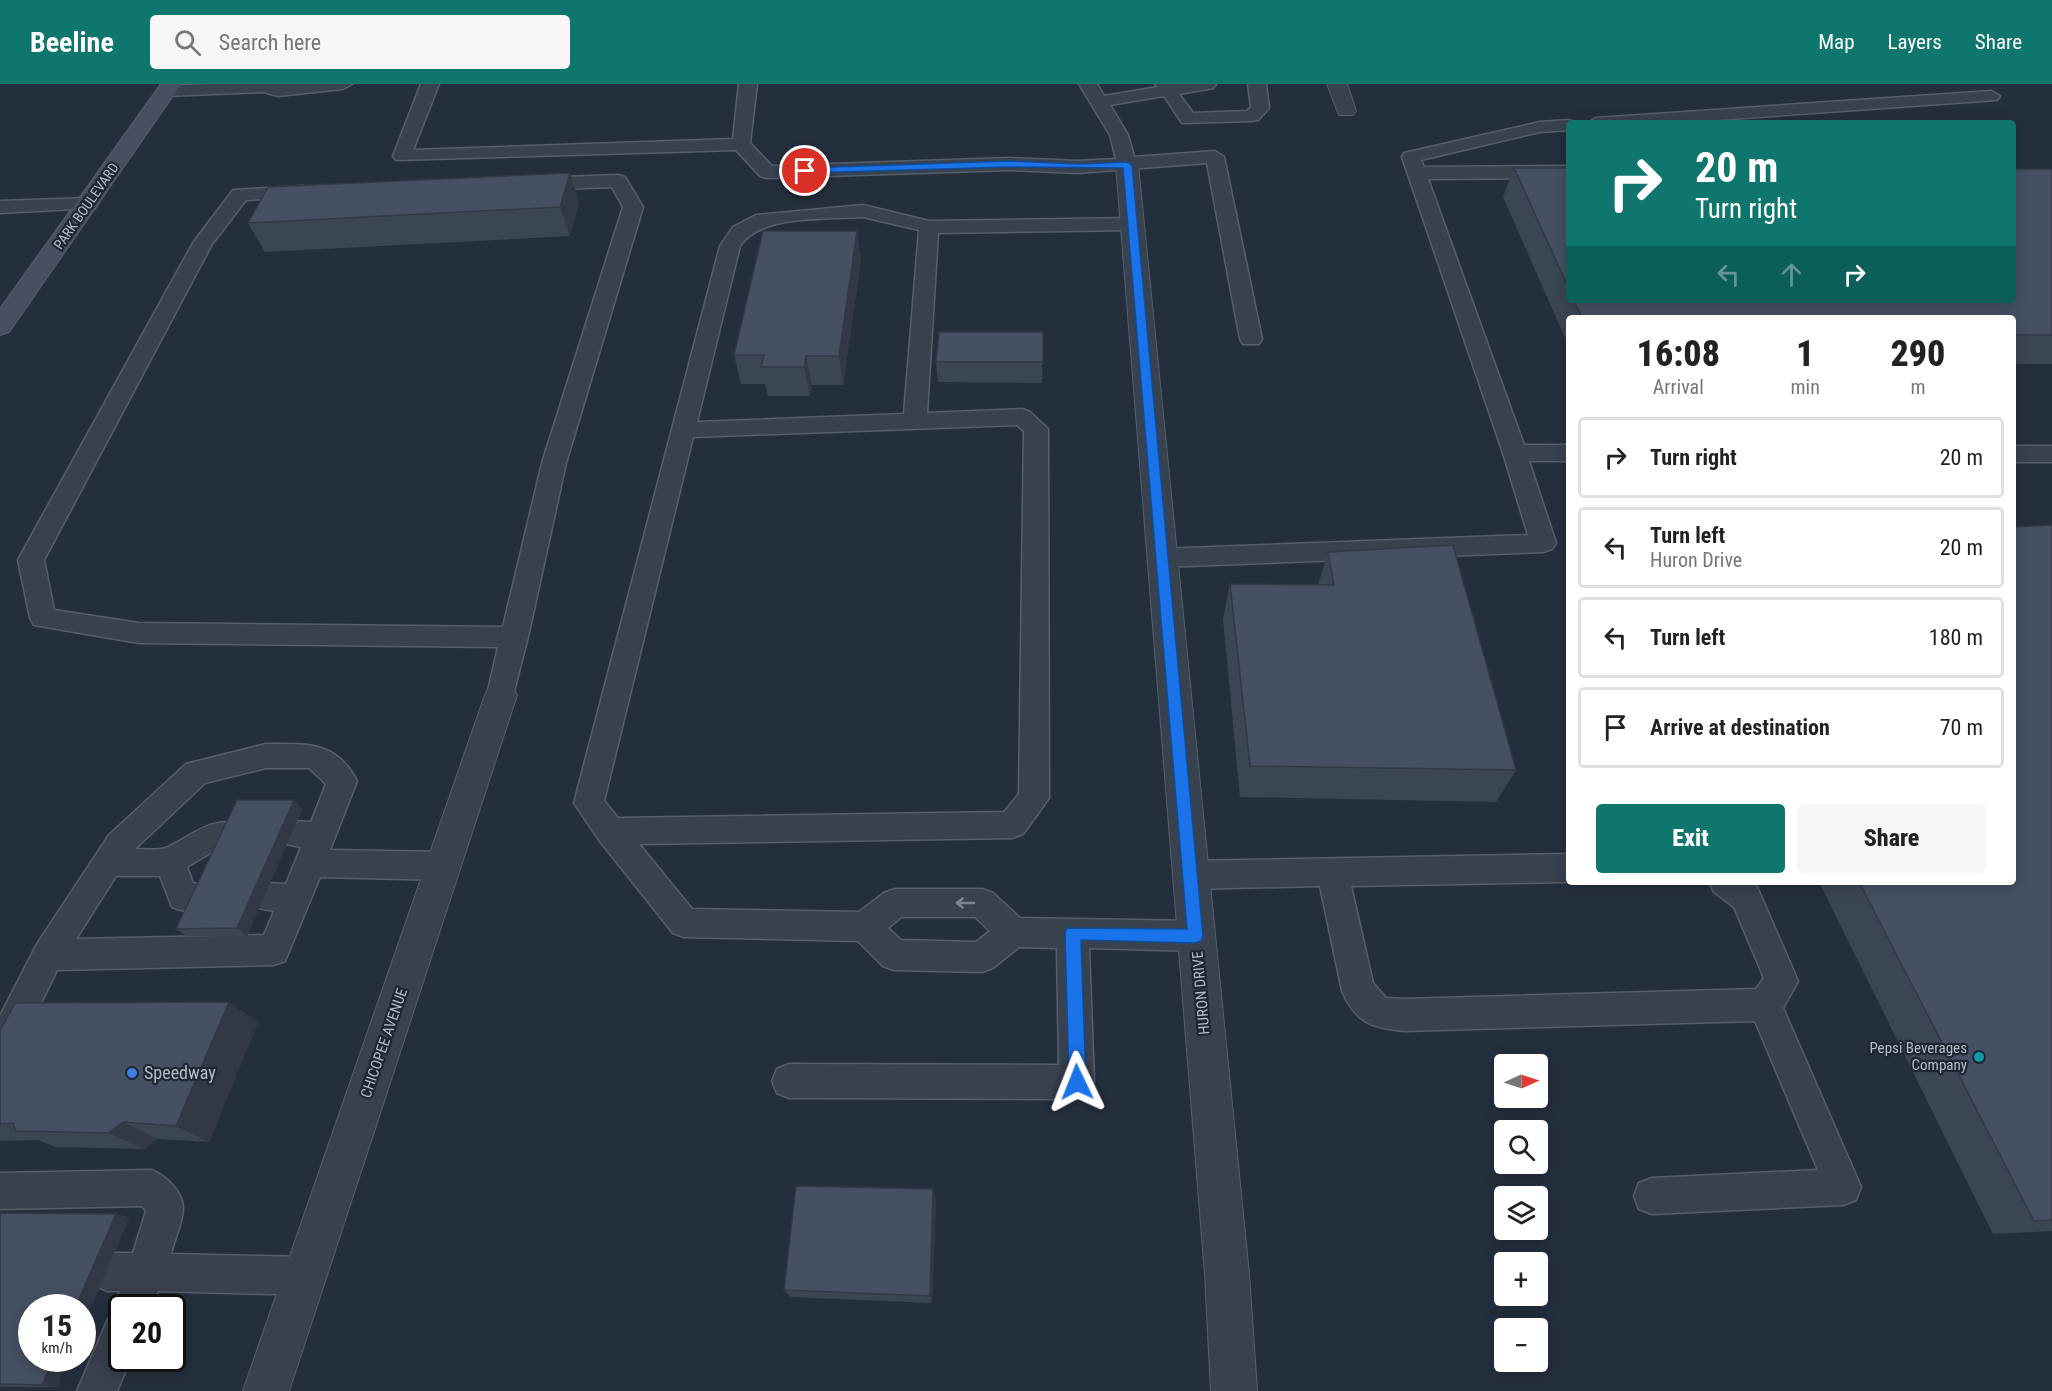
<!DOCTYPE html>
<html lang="en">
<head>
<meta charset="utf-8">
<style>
  :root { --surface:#fff; --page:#f6f6f6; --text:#222; --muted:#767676; --line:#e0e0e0; --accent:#0f766e }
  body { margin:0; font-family:"Roboto Condensed",sans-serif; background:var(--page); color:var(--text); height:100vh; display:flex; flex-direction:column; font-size:22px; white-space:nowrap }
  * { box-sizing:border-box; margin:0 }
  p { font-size:20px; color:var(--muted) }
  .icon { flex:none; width:33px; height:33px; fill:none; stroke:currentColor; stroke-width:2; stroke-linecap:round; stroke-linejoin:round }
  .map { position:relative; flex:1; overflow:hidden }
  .drawer { position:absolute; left:1566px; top:231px; width:450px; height:570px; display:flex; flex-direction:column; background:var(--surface); border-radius:6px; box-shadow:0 3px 15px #0003 }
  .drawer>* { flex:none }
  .banner { position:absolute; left:1566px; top:36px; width:450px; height:183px; border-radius:6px; box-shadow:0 3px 15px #0003; background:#0f766e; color:#fff; overflow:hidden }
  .needle { width:39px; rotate:87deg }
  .buttons { position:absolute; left:1494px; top:970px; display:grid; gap:12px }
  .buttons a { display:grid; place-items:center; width:54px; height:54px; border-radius:6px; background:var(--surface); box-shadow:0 3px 15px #0003; font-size:30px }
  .speed { position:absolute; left:18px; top:1210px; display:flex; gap:12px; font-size:30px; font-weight:700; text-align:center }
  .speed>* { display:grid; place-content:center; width:78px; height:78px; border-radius:50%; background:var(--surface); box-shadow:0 3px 15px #0003; line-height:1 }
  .speed small { font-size:15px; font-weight:400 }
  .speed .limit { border:3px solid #111; border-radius:9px; background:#fff; color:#111 }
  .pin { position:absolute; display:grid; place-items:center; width:51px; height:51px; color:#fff; margin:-26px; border:3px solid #fff; border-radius:50%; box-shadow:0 2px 6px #0007 }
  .me { position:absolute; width:66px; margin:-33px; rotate:358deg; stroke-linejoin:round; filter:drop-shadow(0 0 4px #0008) }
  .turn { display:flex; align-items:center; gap:21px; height:126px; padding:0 30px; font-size:27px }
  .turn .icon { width:78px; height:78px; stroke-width:2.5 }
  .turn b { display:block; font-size:42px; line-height:51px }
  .lanes { display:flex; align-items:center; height:57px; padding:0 30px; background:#0003; justify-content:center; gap:30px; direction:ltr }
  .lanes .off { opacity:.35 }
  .eta { display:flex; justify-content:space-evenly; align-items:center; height:102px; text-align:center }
  .eta b { font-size:36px; font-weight:800; line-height:42px }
  .primary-button { display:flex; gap:12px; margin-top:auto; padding:12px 30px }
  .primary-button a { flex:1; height:69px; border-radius:6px; background:var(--accent); color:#fff; font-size:24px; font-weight:800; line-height:69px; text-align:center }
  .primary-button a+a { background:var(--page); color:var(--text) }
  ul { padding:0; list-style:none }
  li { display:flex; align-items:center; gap:18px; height:81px; margin:0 12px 9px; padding:0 18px; border:3px solid var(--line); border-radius:6px }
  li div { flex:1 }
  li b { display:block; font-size:22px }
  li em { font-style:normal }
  header { display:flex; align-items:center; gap:36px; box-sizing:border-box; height:84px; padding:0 30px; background:var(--accent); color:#fff }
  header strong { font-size:28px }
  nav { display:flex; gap:33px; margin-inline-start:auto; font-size:21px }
  .search { width:420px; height:54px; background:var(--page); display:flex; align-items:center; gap:15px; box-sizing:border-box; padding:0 21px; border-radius:6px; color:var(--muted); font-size:22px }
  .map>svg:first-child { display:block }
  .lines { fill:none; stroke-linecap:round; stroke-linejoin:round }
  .service-casing { stroke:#565f6c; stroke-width:3 }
  .minor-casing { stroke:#565f6c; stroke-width:2 }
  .secondary-casing { stroke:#565f6c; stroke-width:2 }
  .service { fill:#38414e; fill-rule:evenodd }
  .minor { fill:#38414e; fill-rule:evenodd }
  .secondary { fill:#465061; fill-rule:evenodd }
  .wall { fill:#3b4654 }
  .shaded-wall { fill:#303945 }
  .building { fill:#455162; stroke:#303945; stroke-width:1.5 }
  .oneway { stroke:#7c8592 }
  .route { fill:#1a73e8; stroke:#114b97; stroke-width:1.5 }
  .culture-dot { fill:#0f9aa8; stroke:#1d2633; stroke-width:2 }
  .shop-dot { fill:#3f7fe0; stroke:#1d2633; stroke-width:2 }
  .labels { text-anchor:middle; stroke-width:4.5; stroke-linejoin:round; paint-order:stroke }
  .far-street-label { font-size:14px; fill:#b4bcc9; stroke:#1d2633 }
  .street-label { font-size:15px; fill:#b4bcc9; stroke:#1d2633 }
  .poi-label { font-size:15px; fill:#b4bcc9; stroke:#1d2633; text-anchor:end }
  .near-poi-label { font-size:18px; fill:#b4bcc9; stroke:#1d2633; text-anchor:start }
</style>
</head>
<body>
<header>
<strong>Beeline</strong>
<div class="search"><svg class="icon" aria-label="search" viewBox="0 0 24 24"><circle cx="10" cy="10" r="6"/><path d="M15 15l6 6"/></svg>Search here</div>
<nav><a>Map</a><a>Layers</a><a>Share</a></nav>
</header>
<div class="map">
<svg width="2052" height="1307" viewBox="0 0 2052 1307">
  <rect width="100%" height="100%" fill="#242f3e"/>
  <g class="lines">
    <defs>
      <g id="service">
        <path d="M 210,0 L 352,0 L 343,5 L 278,12 L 263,8 L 166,12 L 157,7 L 166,2 Z"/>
        <path d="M 421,0 L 439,0 L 413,66 L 733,55 L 739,0 L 757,0 L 750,59 L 772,82 L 1009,74 L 1078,77 L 1116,75 L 1110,51 L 1079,0 L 1097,0 L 1104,12 L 1158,3 L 1155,0 L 1216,0 L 1213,4 L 1179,10 L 1193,29 L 1247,27 L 1251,23 L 1248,0 L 1266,0 L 1269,24 L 1258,36 L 1252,37 L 1182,39 L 1164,12 L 1110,21 L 1128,51 L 1134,73 L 1215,67 L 1224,73 L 1262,255 L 1259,260 L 1243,260 L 1240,255 L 1207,79 L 1078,89 L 1009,86 L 767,94 L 760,92 L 736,66 L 396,76 L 393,72 Z"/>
        <path d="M 1991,7 L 2000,12 L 1997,16 L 1674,39 L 1587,39 L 1596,34 Z"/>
        <path d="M 1569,36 L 1577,39 L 1569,39 L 1569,46 L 1540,48 L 1421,76 L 1424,83 L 1569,82 L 1569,94 L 1428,95 L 1524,361 L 1569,361 L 1569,377 L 1529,377 L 1556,459 L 1552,465 L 1543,468 L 1161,483 L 1152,481 L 1148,474 L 1152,467 L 1161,465 L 1528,451 L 1503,369 L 1402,73 L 1404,69 L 1540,38 Z"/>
        <path d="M 618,91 L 625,93 L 643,123 L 566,379 L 528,553 L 511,619 L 501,622 L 491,619 L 487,611 L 498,563 L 139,559 L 34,541 L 30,534 L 18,476 L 193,159 L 233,106 L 303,102 L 313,108 L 310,112 L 246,116 L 212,160 L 44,476 L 54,526 L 139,539 L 503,543 L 542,379 L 623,123 L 612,103 L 535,106 L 526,100 L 535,94 Z"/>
        <path d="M 88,114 L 95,116 L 98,120 L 95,124 L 0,129 L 0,117 Z"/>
        <path d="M 863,121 L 929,137 L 1132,134 L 1142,140 L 1132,146 L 938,149 L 927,329 L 1022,325 L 1030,328 L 1048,345 L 1049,714 L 1023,750 L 1012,754 L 639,760 L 692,825 L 859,828 L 884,809 L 895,805 L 982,805 L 993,809 L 1020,834 L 1196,837 L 1207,842 L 1212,852 L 1207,862 L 1196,867 L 1089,864 L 1094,998 L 1089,1010 L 1077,1015 L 789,1014 L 777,1009 L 772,997 L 777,985 L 789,980 L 1059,981 L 1057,864 L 1019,863 L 993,884 L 982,888 L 894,886 L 883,882 L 858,857 L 684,853 L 673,849 L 599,756 L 574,719 L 720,162 L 733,143 L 756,131 ZM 863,133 L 919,146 L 904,330 L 697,338 L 740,162 C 761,130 827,136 863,133 ZM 1017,341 L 1024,347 L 1019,710 L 1004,728 L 618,734 L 604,717 L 693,353 ZM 901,833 L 975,833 L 990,847 L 976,858 L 901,856 L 888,844 Z"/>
        <rect x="2013" y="362" width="39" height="16"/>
        <path d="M 266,660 C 305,660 336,656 357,697 L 330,766 L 443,768 L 454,772 L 458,782 L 454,792 L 443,796 L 320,793 L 285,877 L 274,881 L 57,886 L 12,979 L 0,984 L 0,932 L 37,860 L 109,751 L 186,680 ZM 266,684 L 309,684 L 326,700 L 311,738 L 291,737 L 280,741 L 276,750 L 280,759 L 301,763 L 286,800 L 264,799 L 253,803 L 248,813 L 253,823 L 274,827 L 264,851 L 76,855 L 116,792 L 160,792 L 172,823 C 187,829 201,830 216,824 L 221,814 L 216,804 L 193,799 L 187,783 L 217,765 L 246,760 L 250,751 L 246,742 C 213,730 195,750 168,763 C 159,767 145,765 135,765 L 205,699 Z"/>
        <path d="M 1569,770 L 1569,798 L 1351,802 L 1373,899 L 1386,914 L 1405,915 L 1756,905 L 1764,894 L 1734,823 L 1714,808 L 1709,798 L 1750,798 L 1757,803 L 1798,897 L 1783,924 L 1861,1103 L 1856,1116 L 1843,1121 L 1652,1130 L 1639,1125 L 1634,1112 L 1639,1099 L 1652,1094 L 1818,1086 L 1755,937 L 1405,947 C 1372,944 1356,939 1342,907 L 1320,802 L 1190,805 L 1179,801 L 1175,791 L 1179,781 L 1190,777 Z"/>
        <path d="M 151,1086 C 164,1091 183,1107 183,1124 C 183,1138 174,1156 171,1170 L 305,1173 L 318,1179 L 324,1192 L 318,1205 L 305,1211 L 158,1207 L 151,1224 L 122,1224 L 122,1275 L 131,1275 L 117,1307 L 77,1307 L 108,1235 L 116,1232 L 113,1224 L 120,1207 L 107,1207 L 94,1201 L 88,1188 L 94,1175 L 107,1169 L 133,1169 L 146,1127 L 142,1122 L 0,1125 L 0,1089 Z"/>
      </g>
      <g id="minor">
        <path d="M 1327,0 L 1347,0 L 1356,27 L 1353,31 L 1339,31 Z"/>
        <path d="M 1127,75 L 1135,76 L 1138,81 L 1249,1190 L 1257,1307 L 1211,1307 L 1205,1190 L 1116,81 L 1119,76 Z"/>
        <path d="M 501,598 L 512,602 L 517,611 L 289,1307 L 243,1307 L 485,611 L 490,602 Z"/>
      </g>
      <path id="secondary" d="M 161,0 L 181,0 L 9,248 L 0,251 L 0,225 Z"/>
    </defs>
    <use href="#service" class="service-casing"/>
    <use href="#minor" class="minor-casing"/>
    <use href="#secondary" class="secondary-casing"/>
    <use href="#service" class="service"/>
    <use href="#minor" class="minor"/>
    <use href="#secondary" class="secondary"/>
  </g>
  <g class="wall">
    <path d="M 1514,84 L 1569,84 L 1569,216 L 2013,216 L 2052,85 L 2052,280 L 2013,280 L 2013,234 L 1569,234 L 1569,263 L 1503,113 Z"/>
    <path d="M 579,118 L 570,152 L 265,168 L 248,139 Z"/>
    <path d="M 861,176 L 843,301 L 812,301 L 810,312 L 768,312 L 765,300 L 741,300 L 734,271 Z"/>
    <path d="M 1043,248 L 1042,299 L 938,298 L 936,278 Z"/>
    <path d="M 2052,442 L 2052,1147 L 1993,1150 L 1819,798 L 2013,798 Z"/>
    <path d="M 1328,468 L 1516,686 L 1496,718 L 1240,713 L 1223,535 L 1230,500 L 1318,501 Z"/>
    <path d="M 302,725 L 247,852 L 187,852 L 176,845 Z"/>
    <path d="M 258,938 L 209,1058 L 158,1055 L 144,1065 L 56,1063 L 38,1056 L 0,1057 L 0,947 Z"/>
    <path d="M 933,1105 L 936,1115 L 932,1219 L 791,1213 L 784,1206 Z"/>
    <path d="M 0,1129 L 116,1130 L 129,1134 L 57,1303 L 0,1303 Z"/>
  </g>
  <g class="shaded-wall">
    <path d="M 570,89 L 579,118 L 570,152 L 560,123 Z"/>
    <path d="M 857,147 L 861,176 L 843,301 L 839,272 Z"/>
    <path d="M 806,272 L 812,301 L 810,312 L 804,283 Z"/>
    <path d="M 294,716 L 302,725 L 247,852 L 237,844 Z"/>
    <path d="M 229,918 L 258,938 L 209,1058 L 176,1042 Z"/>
    <path d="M 123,1038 L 158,1055 L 144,1065 L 108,1049 Z"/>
    <path d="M 933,1105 L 936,1115 L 932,1219 L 930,1212 Z"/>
    <path d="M 116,1130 L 129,1134 L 82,1244 L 82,1224 L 75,1224 Z"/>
    <path d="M 53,1275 L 69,1275 L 57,1303 L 42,1301 Z"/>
  </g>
  <g class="building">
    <path d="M 1514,84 L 1569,84 L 1569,205 Z"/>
    <path d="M 2013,85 L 2052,85 L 2052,251 L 2013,251 L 2013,234 L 1582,234 L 1574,216 L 2013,216 Z"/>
    <path d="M 570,89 L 560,123 L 248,139 L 268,103 Z"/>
    <path d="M 763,147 L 857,147 L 839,272 L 806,272 L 804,283 L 761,283 L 764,271 L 734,271 Z"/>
    <path d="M 939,248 L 1043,248 L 1043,278 L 936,278 Z"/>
    <path d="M 2052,441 L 2052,1136 L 2034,1137 L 1859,798 L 2013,798 L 2013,443 Z"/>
    <path d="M 1453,461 L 1516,686 L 1250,682 L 1230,500 L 1334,501 L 1328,468 Z"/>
    <path d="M 237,716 L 294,716 L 237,844 L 176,845 Z"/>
    <path d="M 229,918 L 176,1042 L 123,1038 L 108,1049 L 16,1047 L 13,1039 L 0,1040 L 0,947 L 15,919 Z"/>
    <path d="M 796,1102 L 933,1105 L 930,1212 L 784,1206 Z"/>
    <path d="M 0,1129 L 116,1130 L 75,1224 L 32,1224 L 32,1275 L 53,1275 L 42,1301 L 0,1300 Z"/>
  </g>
  <defs><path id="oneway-shaft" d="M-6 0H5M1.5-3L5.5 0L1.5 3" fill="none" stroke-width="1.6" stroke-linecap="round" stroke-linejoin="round" transform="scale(1.5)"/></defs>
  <use class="oneway" href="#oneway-shaft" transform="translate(965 819) rotate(-180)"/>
  <path class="route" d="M 1009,77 L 1078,80 L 1127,78 L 1132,81 L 1203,852 L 1201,857 L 1196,859 L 1081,856 L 1086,998 L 1083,1003 L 1077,1006 L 1071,1003 L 1069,998 L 1065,849 L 1067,844 L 1187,845 L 1123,84 L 1009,83 L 805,89 L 800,87 L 805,84 Z"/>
  <circle class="culture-dot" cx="1979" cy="973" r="6"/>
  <circle class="shop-dot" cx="132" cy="989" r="6"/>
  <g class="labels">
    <g class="far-street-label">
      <text transform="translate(86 122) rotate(-55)" y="5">PARK BOULEVARD</text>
    </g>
    <g class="street-label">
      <text transform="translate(1201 909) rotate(-95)" y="5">HURON DRIVE</text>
      <text transform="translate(384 959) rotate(-71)" y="5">CHICOPEE AVENUE</text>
    </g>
    <g class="poi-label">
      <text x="1967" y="969">Pepsi Beverages<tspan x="1967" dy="17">Company</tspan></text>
    </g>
    <g class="near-poi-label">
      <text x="144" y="995">Speedway</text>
    </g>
  </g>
</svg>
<div class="buttons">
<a><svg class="needle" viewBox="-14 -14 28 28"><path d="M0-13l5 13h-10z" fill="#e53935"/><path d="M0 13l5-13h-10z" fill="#767676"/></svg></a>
<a><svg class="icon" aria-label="search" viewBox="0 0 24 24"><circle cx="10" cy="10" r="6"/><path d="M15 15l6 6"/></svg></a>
<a><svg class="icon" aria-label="layers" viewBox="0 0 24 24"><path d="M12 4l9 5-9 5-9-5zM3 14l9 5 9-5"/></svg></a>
<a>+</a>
<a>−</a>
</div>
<div class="speed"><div>15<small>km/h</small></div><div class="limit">20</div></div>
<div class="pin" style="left:805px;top:87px;background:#d93025"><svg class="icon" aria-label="arrive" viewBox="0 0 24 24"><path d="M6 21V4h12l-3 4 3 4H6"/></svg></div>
<svg class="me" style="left:1077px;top:998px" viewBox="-20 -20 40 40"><path d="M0-17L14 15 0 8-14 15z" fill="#1a73e8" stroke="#fff" stroke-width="4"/></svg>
<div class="banner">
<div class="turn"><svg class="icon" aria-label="right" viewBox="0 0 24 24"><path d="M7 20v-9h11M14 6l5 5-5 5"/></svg><div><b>20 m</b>Turn right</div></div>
<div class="lanes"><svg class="icon off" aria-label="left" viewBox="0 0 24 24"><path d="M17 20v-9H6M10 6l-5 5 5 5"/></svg><svg class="icon off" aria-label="ahead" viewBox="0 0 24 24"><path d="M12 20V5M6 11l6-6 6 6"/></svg><svg class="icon" aria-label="right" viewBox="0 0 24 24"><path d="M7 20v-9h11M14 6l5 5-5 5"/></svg></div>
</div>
<section class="drawer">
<div class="eta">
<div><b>16:08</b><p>Arrival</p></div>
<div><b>1</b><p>min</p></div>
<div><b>290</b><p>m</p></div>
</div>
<ul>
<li><svg class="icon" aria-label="right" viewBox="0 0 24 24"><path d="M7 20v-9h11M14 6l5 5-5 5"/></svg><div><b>Turn right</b></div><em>20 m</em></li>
<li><svg class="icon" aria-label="left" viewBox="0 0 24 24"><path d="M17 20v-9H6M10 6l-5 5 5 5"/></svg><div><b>Turn left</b><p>Huron Drive</p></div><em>20 m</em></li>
<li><svg class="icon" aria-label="left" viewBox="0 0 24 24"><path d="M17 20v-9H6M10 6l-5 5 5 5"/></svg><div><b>Turn left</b></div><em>180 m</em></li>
<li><svg class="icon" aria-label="arrive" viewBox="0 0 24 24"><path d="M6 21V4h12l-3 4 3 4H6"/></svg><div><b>Arrive at destination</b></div><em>70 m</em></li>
</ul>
<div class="primary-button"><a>Exit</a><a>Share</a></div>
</section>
</div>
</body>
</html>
